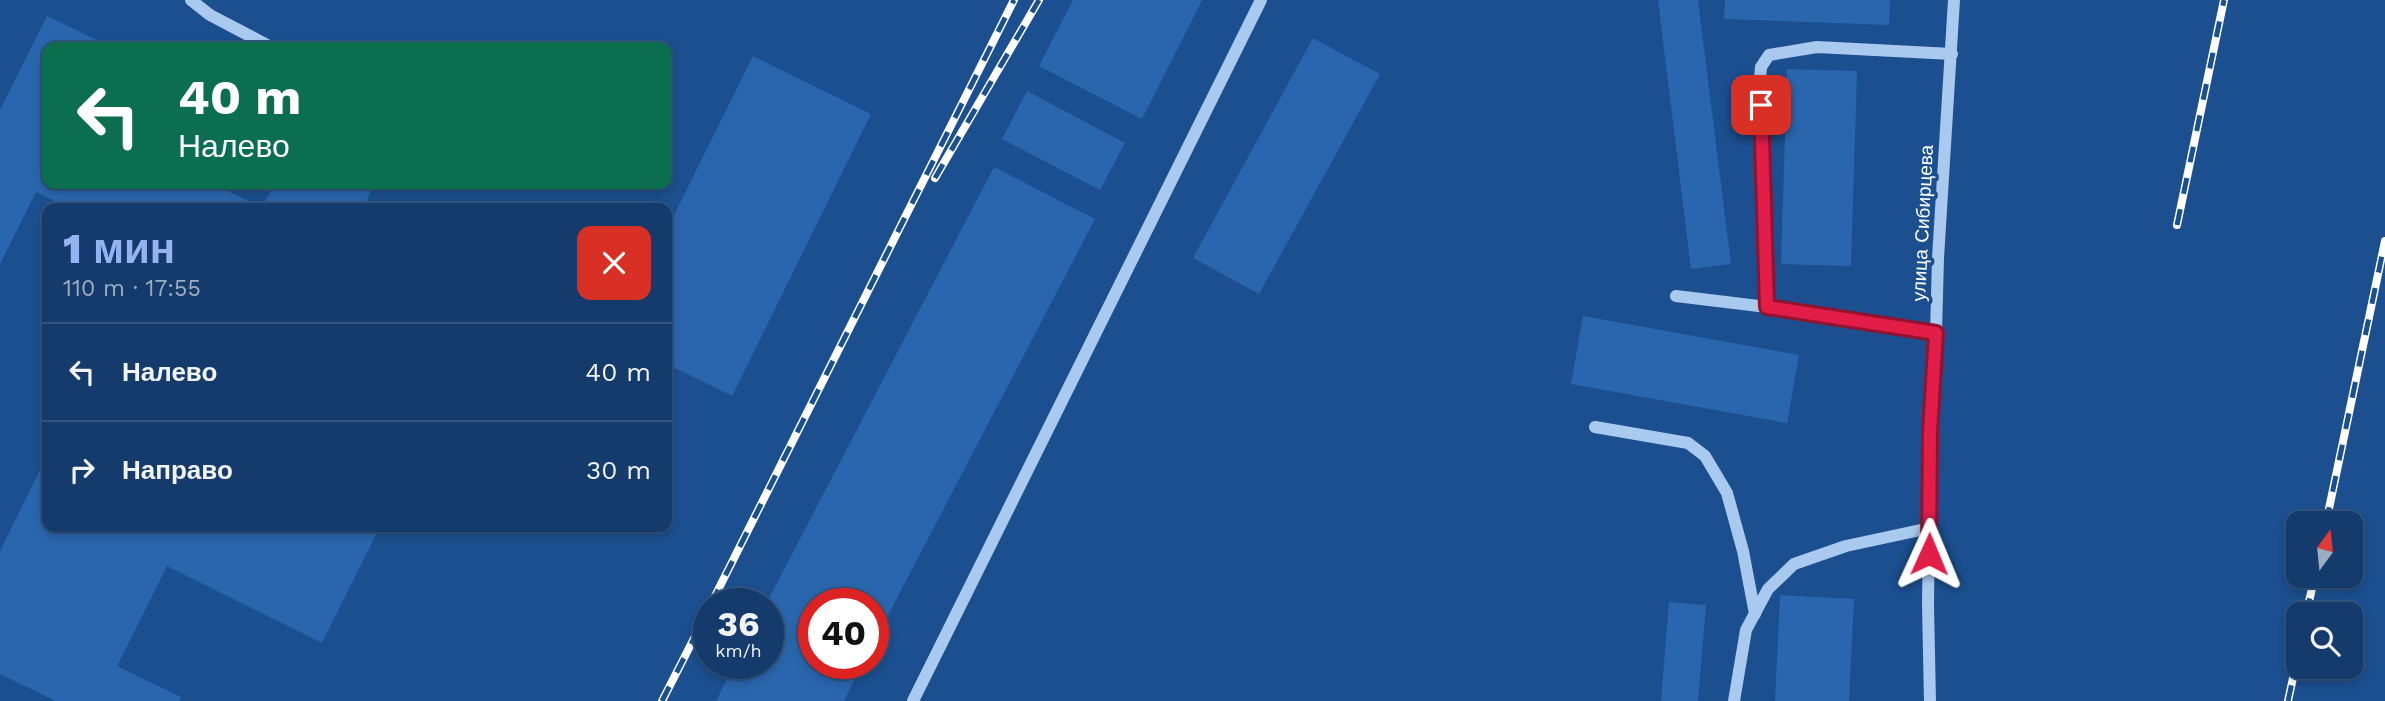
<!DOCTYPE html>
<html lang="ru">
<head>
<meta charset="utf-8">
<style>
  :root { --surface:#143b6b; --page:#214673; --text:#f1f3f6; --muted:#9dadc1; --line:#33557e; --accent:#95b2f1 }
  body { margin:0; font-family:"Work Sans",sans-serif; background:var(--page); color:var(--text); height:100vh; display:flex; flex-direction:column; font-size:26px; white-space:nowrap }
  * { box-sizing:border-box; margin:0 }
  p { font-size:23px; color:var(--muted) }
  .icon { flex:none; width:38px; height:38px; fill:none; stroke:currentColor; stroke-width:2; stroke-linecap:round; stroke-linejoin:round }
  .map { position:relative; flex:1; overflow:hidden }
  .panel { position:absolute; left:42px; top:203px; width:630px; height:329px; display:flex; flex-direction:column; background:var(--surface); border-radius:14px; box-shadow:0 4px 10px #0003,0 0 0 2px var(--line) }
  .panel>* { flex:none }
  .banner { position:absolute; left:42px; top:42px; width:630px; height:147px; border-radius:14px; box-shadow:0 4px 10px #0003,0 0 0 2px var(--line); background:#0b6e4f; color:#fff; overflow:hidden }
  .needle { width:46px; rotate:15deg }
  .tools { position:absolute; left:2286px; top:511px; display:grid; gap:14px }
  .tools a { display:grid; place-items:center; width:77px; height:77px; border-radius:14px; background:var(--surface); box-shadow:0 4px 10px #0003,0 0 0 2px var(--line); font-size:35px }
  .speed { position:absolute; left:693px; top:588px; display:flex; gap:14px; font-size:35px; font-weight:700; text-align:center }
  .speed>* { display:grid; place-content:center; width:91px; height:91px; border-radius:50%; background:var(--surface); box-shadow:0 4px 10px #0003,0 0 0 2px var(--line); line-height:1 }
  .speed small { font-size:18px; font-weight:400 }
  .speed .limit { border:10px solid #d22; background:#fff; color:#111 }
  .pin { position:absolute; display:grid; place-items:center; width:60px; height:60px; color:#fff; margin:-30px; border-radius:14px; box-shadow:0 4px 10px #0006 }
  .me { position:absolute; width:77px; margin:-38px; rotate:1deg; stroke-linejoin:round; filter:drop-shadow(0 0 5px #0008) }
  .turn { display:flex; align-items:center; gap:24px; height:147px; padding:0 21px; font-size:32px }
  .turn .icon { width:91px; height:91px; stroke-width:2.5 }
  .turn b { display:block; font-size:49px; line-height:60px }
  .round { display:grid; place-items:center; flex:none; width:74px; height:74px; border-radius:14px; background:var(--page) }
  .head { display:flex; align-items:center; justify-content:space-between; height:119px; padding:0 21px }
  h1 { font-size:42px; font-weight:800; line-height:52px; color:var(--accent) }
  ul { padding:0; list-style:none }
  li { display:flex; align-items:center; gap:21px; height:98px; padding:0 21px; border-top:2px solid var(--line) }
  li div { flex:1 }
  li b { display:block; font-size:26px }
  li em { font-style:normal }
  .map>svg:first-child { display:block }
  .building { fill:#2a66ad }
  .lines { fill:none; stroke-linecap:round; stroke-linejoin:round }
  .minor { stroke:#a9c9ee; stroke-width:12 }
  .rail-casing { stroke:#fff; stroke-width:8 }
  .rail { stroke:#1b4f8f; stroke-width:5; stroke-dasharray:16; stroke-linecap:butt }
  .route-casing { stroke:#92132f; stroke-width:18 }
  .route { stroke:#e11d48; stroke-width:12 }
  .labels { text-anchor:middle; stroke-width:7; stroke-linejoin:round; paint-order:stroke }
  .street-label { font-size:19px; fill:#fff; stroke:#1b4f8f }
</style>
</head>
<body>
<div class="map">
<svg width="2385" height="701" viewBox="0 0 2385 701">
  <rect width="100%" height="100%" fill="#1b4f8f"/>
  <g class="building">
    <path d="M 1073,0 L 1202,0 L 1142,119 L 1039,66 Z"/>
    <path d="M 1658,0 L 1698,0 L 1731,264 L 1691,269 Z"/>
    <path d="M 1725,0 L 1890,0 L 1889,25 L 1724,19 Z"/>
    <path d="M 47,16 L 103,43 L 101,47 L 47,47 L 47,184 L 214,184 L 262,208 L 274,184 L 375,184 L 363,208 L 69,208 L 36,192 L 0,264 L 0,110 Z"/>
    <path d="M 1313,38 L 1380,74 L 1259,294 L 1193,258 Z"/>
    <path d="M 753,56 L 871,114 L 732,396 L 667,364 L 667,229 Z"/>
    <path d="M 1787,69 L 1857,71 L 1851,266 L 1781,264 Z"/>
    <path d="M 1027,91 L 1125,143 L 1100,190 L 1002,139 Z"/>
    <path d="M 994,167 L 1095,219 L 873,644 L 873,604 L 814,604 L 814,663 L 863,663 L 844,701 L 716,701 L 735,663 L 768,663 L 768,604 L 766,604 Z"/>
    <path d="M 1583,316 L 1799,355 L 1787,423 L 1571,384 Z"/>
    <path d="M 47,456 L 47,527 L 380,527 L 322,643 L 167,566 L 117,666 L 181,697 L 179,701 L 56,701 L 0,674 L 0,551 Z"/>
    <path d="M 1780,595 L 1854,599 L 1849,701 L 1775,701 Z"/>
    <path d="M 1669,602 L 1706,605 L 1698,701 L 1661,701 Z"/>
  </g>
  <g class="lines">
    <g class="minor">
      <path d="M 191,0 L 210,15 L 271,47"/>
      <path d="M 1676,296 L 1767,307 L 1936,333"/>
      <path d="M 1767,307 L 1760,79 L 1761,67 L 1769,55 L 1817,47 L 1952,54"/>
      <path d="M 1595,427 L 1688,443 L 1705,456 L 1727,493 L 1743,551 L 1755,614"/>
      <path d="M 913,701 L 1261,0"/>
      <path d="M 1734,701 L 1746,630 L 1768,589 L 1794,564 L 1846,546 L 1930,528"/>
      <path d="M 1930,701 L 1928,605 L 1930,432 L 1936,333 L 1938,258 L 1954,0"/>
    </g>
    <defs>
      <g id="rail">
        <path d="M 935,178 L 1039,0"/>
        <path d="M 2177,225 L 2224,0"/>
        <path d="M 2326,523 L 2385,241"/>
        <path d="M 711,604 L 1014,0"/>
        <path d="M 2306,614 L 2315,576"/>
        <path d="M 662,701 L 709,609"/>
        <path d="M 2288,701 L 2298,655"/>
      </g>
    </defs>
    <use href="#rail" class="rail-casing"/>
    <use href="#rail" class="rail"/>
  </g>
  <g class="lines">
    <defs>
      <path id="route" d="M 1761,105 L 1767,307 L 1936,333 L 1930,432 L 1929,554"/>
    </defs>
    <use href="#route" class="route-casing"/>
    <use href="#route" class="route"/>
  </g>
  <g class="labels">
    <g class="street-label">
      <text transform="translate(1922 223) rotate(-87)" y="7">улица Сибирцева</text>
    </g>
  </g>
</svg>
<div class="tools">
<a><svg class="needle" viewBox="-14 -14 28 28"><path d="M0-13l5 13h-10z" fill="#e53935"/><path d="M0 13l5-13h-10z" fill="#9dadc1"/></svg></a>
<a><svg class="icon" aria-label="search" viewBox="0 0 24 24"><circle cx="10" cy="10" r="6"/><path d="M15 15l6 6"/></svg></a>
</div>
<div class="speed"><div>36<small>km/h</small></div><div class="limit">40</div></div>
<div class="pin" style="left:1761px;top:105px;background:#d93025"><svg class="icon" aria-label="arrive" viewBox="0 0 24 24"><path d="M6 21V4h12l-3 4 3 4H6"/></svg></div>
<svg class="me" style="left:1929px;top:554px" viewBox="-20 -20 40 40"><path d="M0-17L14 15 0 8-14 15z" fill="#e11d48" stroke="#fff" stroke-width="4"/></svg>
<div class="banner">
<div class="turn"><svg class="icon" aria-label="left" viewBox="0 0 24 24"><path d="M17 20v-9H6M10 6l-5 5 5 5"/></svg><div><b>40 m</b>Налево</div></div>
</div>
<section class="panel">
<div class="head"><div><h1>1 мин</h1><p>110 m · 17:55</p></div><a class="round" style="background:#d93025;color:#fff"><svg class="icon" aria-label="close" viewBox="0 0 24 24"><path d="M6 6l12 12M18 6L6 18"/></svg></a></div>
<ul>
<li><svg class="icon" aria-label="left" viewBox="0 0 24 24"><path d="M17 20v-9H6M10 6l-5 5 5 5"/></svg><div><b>Налево</b></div><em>40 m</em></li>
<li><svg class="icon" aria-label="right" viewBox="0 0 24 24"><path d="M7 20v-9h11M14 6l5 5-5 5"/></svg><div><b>Направо</b></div><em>30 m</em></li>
</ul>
</section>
</div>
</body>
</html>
